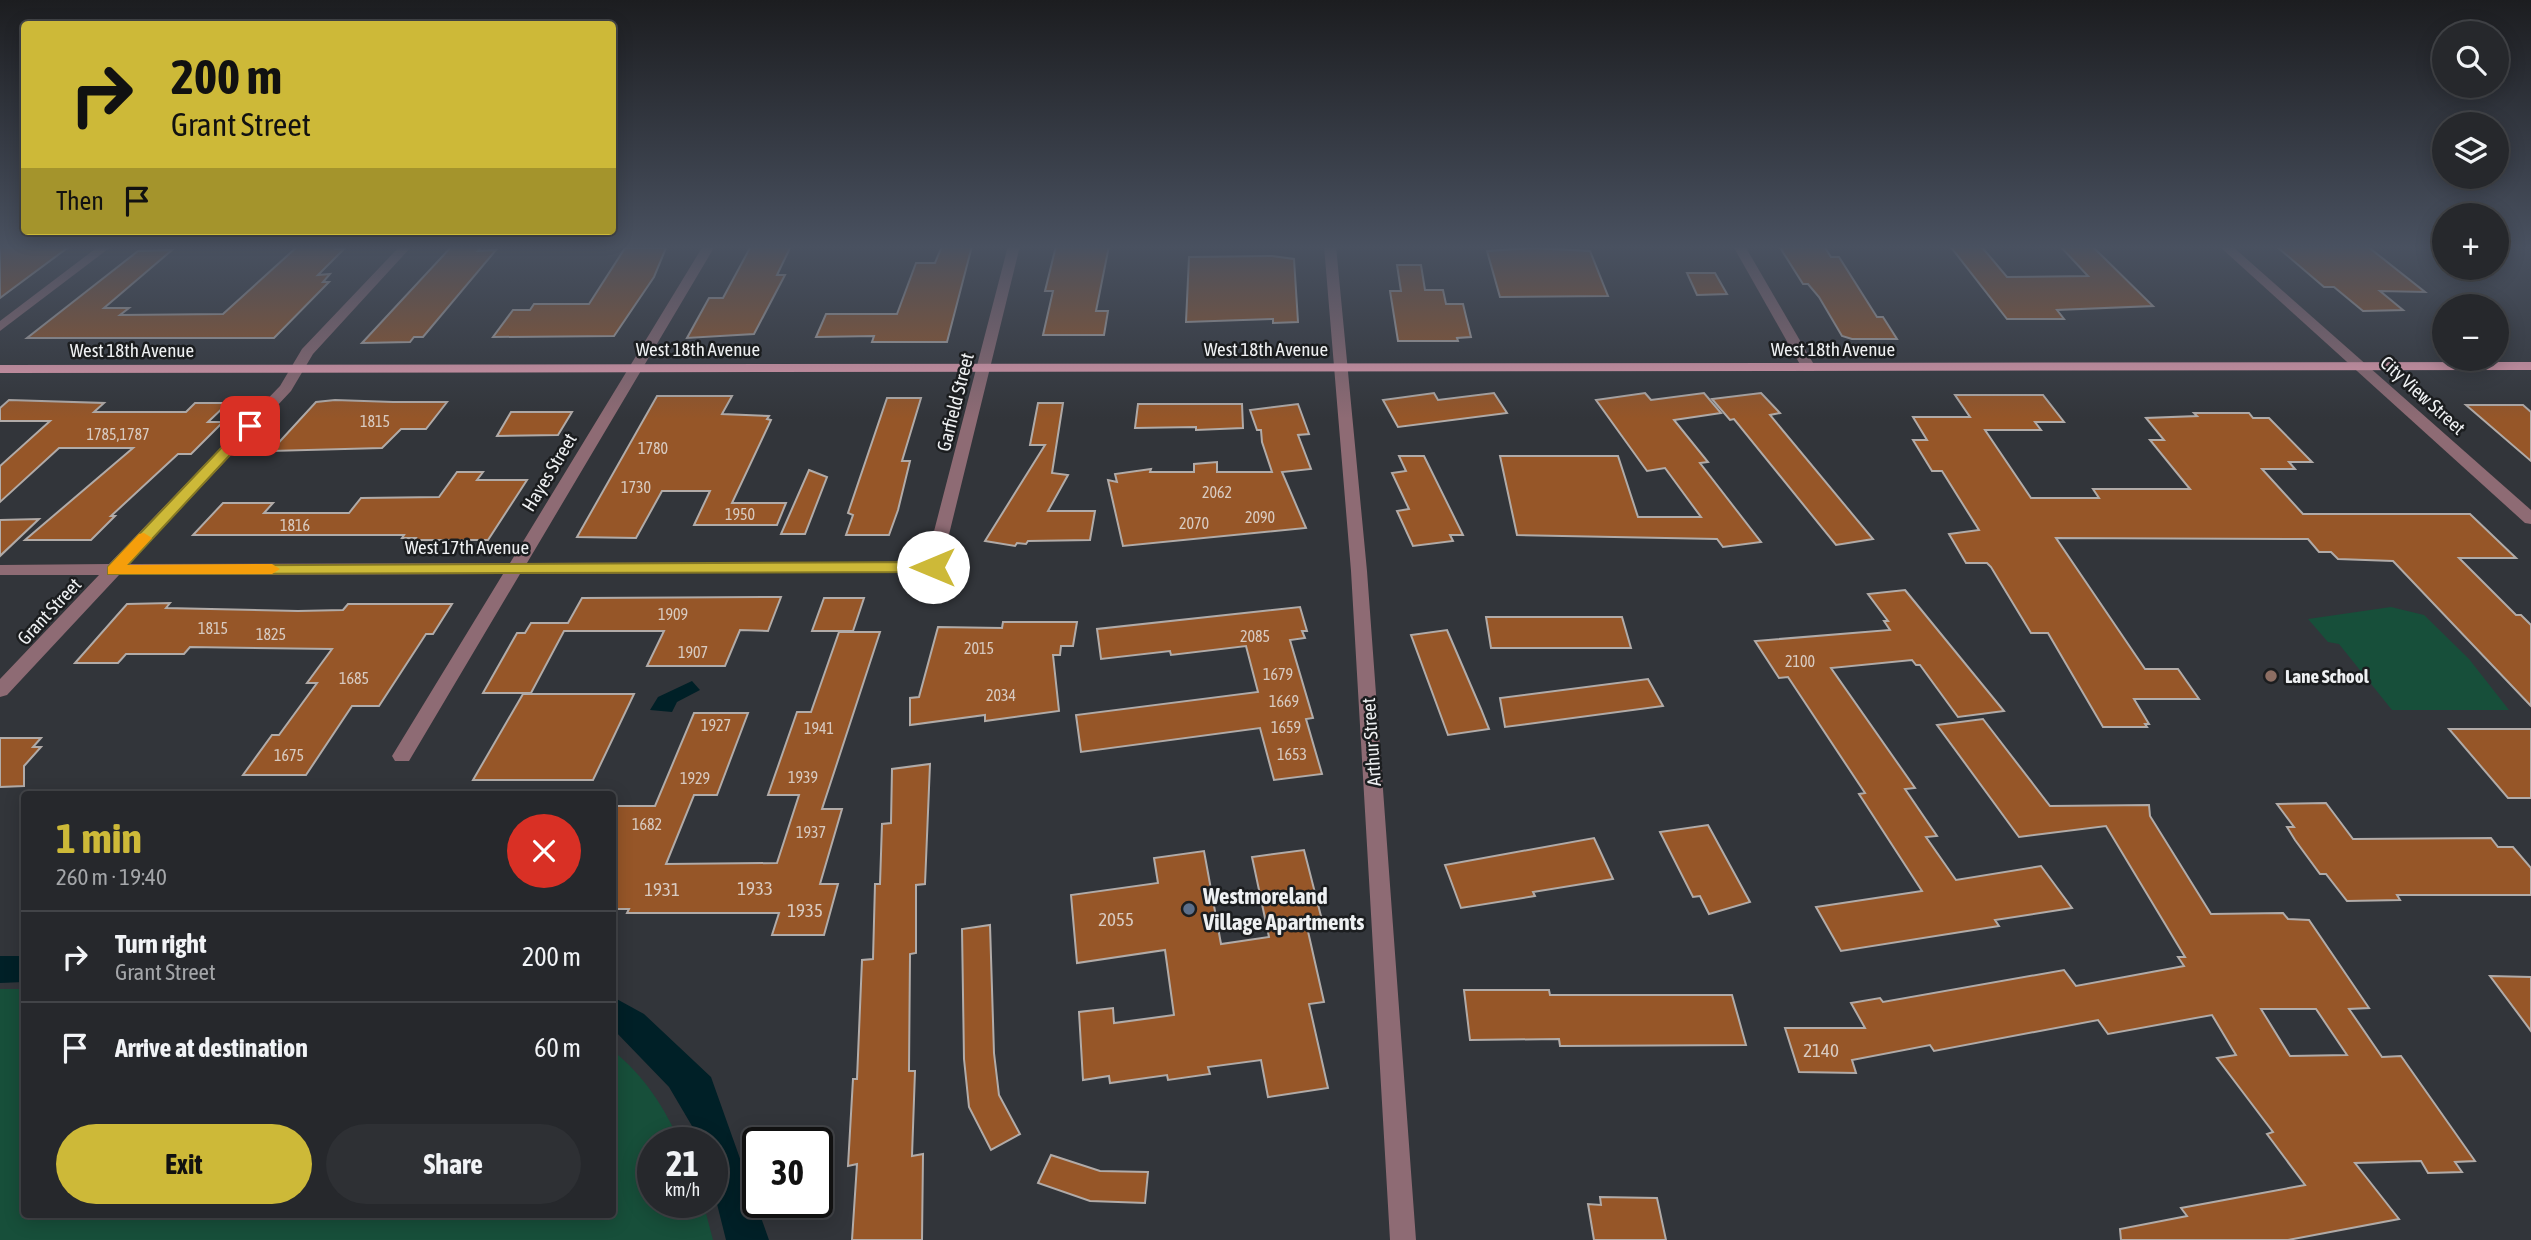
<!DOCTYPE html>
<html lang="en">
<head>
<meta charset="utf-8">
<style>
  :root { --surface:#26282c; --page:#2e3034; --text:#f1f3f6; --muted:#a4a6a9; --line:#424448; --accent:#cdb938 }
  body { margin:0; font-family:"Asap Condensed",sans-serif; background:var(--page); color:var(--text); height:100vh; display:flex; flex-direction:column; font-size:26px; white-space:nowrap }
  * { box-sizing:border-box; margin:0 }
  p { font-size:23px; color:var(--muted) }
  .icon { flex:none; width:38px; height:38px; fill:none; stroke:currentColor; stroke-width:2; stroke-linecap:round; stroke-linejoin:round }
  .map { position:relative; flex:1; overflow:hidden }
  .drawer { position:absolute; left:21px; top:791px; width:595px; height:427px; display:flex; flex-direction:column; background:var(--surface); border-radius:7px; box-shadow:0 4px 18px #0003,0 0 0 2px var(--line) }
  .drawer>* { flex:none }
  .top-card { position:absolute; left:21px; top:21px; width:595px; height:214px; border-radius:7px; box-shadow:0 4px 18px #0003,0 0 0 2px var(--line); background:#cdb938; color:#111; overflow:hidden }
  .tools { position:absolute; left:2432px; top:21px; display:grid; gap:14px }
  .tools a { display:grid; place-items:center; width:77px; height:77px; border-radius:50%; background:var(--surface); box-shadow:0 4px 18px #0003,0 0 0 2px var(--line); font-size:35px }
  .speed { position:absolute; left:637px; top:1127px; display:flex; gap:14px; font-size:35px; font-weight:700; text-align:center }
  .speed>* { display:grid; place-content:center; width:91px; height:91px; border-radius:50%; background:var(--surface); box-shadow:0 4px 18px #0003,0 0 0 2px var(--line); line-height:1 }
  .speed small { font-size:18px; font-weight:400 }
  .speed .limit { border:4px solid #111; border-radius:10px; background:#fff; color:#111 }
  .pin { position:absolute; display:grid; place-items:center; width:60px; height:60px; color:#fff; margin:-30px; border-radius:14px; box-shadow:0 4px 10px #0006 }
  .me { position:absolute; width:77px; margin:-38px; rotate:270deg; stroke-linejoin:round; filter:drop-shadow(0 0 5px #0008) }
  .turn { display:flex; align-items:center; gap:24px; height:147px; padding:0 35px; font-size:32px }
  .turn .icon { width:91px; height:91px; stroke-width:2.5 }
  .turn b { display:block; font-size:49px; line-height:60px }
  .then { display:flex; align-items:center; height:66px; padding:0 35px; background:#0003; gap:14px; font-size:26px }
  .round { display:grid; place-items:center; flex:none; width:74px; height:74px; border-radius:37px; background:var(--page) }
  .headline { display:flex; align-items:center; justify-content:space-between; height:119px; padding:0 35px }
  h1 { font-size:42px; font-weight:700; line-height:52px; color:var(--accent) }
  .primary-button { display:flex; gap:14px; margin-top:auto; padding:14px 35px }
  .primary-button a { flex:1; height:80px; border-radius:42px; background:var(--accent); color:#111; font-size:28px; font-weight:700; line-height:80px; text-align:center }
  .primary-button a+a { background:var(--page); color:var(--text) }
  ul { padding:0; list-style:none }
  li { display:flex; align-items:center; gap:21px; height:91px; padding:0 35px; border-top:2px solid var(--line) }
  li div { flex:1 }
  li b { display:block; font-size:26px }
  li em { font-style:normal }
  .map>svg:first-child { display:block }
  .green { fill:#174f3a }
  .water { fill:#002027 }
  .building { fill:#965628; stroke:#b1aba8; stroke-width:2; fill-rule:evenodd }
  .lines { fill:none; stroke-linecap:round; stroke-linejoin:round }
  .minor { fill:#8e6b74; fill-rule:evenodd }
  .major { fill:#e69fb2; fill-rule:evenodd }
  .route { fill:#cdb938; stroke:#857824; stroke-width:2 }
  .slow { fill:#f59e0b }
  .education-dot { fill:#8d6e63; stroke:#1b1d1f; stroke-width:2.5 }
  .service-dot { fill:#5c6f8a; stroke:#1b1d1f; stroke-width:2.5 }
  .labels { text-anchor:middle; stroke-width:5; stroke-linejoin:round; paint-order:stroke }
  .number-label { font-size:16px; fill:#d8cac0 }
  .street-label { font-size:19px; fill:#eef0f2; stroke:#1b1d1f }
  .poi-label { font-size:19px; font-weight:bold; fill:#eef0f2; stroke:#1b1d1f; text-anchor:start }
  .near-number-label { font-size:19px; fill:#d8cac0 }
  .near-poi-label { font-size:23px; font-weight:bold; fill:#eef0f2; stroke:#1b1d1f; text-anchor:start }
</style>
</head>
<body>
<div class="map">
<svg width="2531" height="1240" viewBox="0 0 2531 1240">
  <rect width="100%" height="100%" fill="#32353a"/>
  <g class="green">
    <path d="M 2391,607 L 2424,615 L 2469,659 L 2509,710 L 2392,710 L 2339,644 L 2328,642 L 2308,619 Z"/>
    <path d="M 0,989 L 24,989 L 24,1214 L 612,1214 L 613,1051 C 642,1073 666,1109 680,1143 L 653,1143 L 653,1202 L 703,1202 L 713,1240 L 0,1240 Z"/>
  </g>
  <g class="water">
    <path d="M 692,681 L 700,690 L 677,702 L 672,712 L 650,710 L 658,697 Z"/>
    <path d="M 0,956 L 24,956 L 24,982 L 0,983 Z"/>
    <path d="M 613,997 L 644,1014 L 711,1077 L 769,1240 L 726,1240 L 712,1184 L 712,1143 L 702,1143 L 669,1087 L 613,1029 Z"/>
  </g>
  <g class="building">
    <path d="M 0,246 L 70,246 L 0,298 Z"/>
    <path d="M 298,246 L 339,246 L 336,249 L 344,249 L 318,275 L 330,274 L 323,282 L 329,282 L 274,338 L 27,338 L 138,251 L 172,250 L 104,308 L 129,308 L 120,315 L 223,314 Z"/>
    <path d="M 452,246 L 482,246 L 478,251 L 496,250 L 423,337 L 414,337 L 410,342 L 362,343 Z"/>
    <path d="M 751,246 L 791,246 L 777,275 L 785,275 L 754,334 L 687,338 L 709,298 L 723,298 Z"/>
    <path d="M 942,246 L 972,246 L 947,342 L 872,342 L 874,336 L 816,337 L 826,314 L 897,314 L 916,263 L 935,263 Z"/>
    <path d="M 1056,246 L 1109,246 L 1096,311 L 1108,311 L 1104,335 L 1043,335 L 1053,291 L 1045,291 Z"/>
    <path d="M 1779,246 L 1824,246 L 1831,257 L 1839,257 L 1877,317 L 1883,317 L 1897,339 L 1852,339 L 1842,336 L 1819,297 L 1808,284 L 1803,284 Z"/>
    <path d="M 1950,246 L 1981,246 L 2007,277 L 2088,276 L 2060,246 L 2092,246 L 2153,306 L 2057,310 L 2064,319 L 2007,319 Z"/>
    <path d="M 2276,246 L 2367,246 L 2425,292 L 2380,291 L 2403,310 L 2363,311 L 2334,287 L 2324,287 Z"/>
    <path d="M 625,248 L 666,248 L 654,277 L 614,336 L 493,337 L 513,310 L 530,310 L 534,304 L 589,304 Z"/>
    <path d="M 1533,248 L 1590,251 L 1608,296 L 1500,297 L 1487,251 Z"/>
    <path d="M 1272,256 L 1294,259 L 1298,322 L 1273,323 L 1273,319 L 1186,322 L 1189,257 Z"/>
    <path d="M 1397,265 L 1421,265 L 1425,290 L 1443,290 L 1446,304 L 1463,304 L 1471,337 L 1457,338 L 1458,341 L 1398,341 L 1390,291 L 1401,291 Z"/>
    <path d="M 1687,273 L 1715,273 L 1727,294 L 1697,295 Z"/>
    <path d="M 1434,393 L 1438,400 L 1494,393 L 1507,413 L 1398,427 L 1383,400 Z"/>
    <path d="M 1645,393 L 1651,400 L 1704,393 L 1721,413 L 1674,420 L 1708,462 L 1700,463 L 1761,542 L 1723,547 L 1717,539 L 1517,535 L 1500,456 L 1618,456 L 1638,517 L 1701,517 L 1665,468 L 1647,471 L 1596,400 Z"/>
    <path d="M 1761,393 L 1780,413 L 1770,415 L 1873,539 L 1836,545 L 1734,419 L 1730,420 L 1712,399 Z"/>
    <path d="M 1955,395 L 2043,395 L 2064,422 L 2035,422 L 2041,430 L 1985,430 L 2031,498 L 2099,498 L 2093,489 L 2190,489 L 2150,440 L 2164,440 L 2146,418 L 2197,416 L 2194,413 L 2249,413 L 2253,418 L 2269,418 L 2312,462 L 2289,462 L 2295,469 L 2262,469 L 2303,514 L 2470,514 L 2516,558 L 2459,558 L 2516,615 L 2521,615 L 2531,625 L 2531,706 L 2393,561 L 2338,559 L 2331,552 L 2319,552 L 2308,539 L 2056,538 L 2145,669 L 2178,669 L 2199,699 L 2134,699 L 2149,724 L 2145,724 L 2147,727 L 2103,727 L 2048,633 L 2031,633 L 1991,567 L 1987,563 L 1966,563 L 1949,534 L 1979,530 L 1942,471 L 1932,471 L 1913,440 L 1927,440 L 1913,417 L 1970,417 Z"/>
    <path d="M 657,396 L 732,396 L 722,414 L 769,416 L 767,419 L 771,420 L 732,503 L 786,503 L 777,525 L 694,525 L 710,491 L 662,491 L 636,538 L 577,537 Z"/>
    <path d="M 887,398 L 921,398 L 902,461 L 910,461 L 898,510 L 889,535 L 846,535 L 853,515 L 848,513 Z"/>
    <path d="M 9,400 L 104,403 L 94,412 L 186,412 L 195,403 L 228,403 L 208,422 L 223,422 L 191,454 L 178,454 L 111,516 L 115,516 L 91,540 L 25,540 L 133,448 L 59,448 L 0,502 L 0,466 L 50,421 L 0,421 L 0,408 Z"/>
    <path d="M 335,400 L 393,402 L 447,402 L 426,429 L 401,429 L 382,448 L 271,451 L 316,402 Z"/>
    <path d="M 1038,403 L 1063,403 L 1052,473 L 1068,475 L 1048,511 L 1095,511 L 1090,540 L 1028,541 L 1026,544 L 1017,543 L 1015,546 L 985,541 L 1045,445 L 1030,445 Z"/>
    <path d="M 1138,404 L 1242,404 L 1243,428 L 1196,430 L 1196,427 L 1135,428 Z"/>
    <path d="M 1298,404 L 1309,434 L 1298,435 L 1311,469 L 1282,472 L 1306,528 L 1123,546 L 1108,480 L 1117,482 L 1115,474 L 1151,469 L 1150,472 L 1194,472 L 1194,464 L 1217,462 L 1217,472 L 1272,472 L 1262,442 L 1261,430 L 1257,430 L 1250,410 Z"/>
    <path d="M 2466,405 L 2523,405 L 2531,412 L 2531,461 Z"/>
    <path d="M 511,412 L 572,412 L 558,435 L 497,436 Z"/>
    <path d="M 1399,456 L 1424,456 L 1463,535 L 1450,535 L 1453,541 L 1413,546 L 1397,511 L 1409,509 L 1392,473 L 1406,471 Z"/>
    <path d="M 809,470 L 827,477 L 805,534 L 781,534 Z"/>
    <path d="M 457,472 L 483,472 L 477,480 L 527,480 L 488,540 L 415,540 L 416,538 L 402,538 L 404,535 L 193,535 L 223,503 L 273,503 L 264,513 L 349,513 L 361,498 L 439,497 Z"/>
    <path d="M 39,519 L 0,556 L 0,520 Z"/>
    <path d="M 1905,590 L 2004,711 L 1958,717 L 1920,665 L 1916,665 L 1912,660 L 1831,668 L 1915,788 L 1905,789 L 1937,836 L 1926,837 L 1956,880 L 2041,866 L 2072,908 L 1995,920 L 1999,926 L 1841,951 L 1816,907 L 1922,891 L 1859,794 L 1865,793 L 1788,677 L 1779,678 L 1755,641 L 1890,630 L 1884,621 L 1888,621 L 1868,594 Z"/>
    <path d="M 781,597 L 768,631 L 740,630 L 725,666 L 647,666 L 664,631 L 564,631 L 531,693 L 483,693 L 517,633 L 525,633 L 531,623 L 568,623 L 582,598 Z"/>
    <path d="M 824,598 L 864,598 L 853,631 L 812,631 Z"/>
    <path d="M 170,603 L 166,608 L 298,611 L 343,610 L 348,604 L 452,604 L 433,634 L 426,634 L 379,706 L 352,706 L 306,775 L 243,775 L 272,735 L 279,735 L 317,683 L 307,683 L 332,649 L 190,647 L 184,654 L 126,654 L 118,663 L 75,663 L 127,604 Z"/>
    <path d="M 1300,607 L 1307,631 L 1302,631 L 1305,638 L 1290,640 L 1313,718 L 1306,719 L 1322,774 L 1274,780 L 1260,728 L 1081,752 L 1076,715 L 1258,692 L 1246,646 L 1171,655 L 1170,651 L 1101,659 L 1097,629 Z"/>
    <path d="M 1486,617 L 1622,617 L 1631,648 L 1491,648 Z"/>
    <path d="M 1003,622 L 1077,622 L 1073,646 L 1061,646 L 1060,655 L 1053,655 L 1059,711 L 985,721 L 985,715 L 910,725 L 910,698 L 919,697 L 938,627 L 1002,628 Z"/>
    <path d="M 1447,630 L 1481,709 L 1489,729 L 1448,735 L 1411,635 Z"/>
    <path d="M 839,632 L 880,632 L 822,809 L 842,809 L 820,884 L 838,884 L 824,935 L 772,935 L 779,913 L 627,913 L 629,909 L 612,909 L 612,806 L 655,806 L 694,713 L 748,713 L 717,795 L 694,795 L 666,864 L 777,863 L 799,795 L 768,795 L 797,712 L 811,712 Z"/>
    <path d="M 1648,679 L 1663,706 L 1505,727 L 1500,698 Z"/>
    <path d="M 523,694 L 634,694 L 593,780 L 473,780 Z"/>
    <path d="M 1983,719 L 2050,806 L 2149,805 L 2150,816 L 2211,914 L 2283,913 L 2288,919 L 2309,920 L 2369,1008 L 2349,1009 L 2382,1057 L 2401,1056 L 2475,1161 L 2455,1162 L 2462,1172 L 2428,1173 L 2421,1161 L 2355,1163 L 2399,1219 L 2288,1240 L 2121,1240 L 2120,1229 L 2187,1216 L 2181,1208 L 2305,1185 L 2267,1134 L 2273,1132 L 2217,1058 L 2236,1055 L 2212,1015 L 2108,1034 L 2098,1020 L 1934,1051 L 1930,1045 L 1852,1060 L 1856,1073 L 1799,1072 L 1785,1028 L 1865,1028 L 1851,1003 L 1880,998 L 1883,1002 L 2064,970 L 2076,986 L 2184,966 L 2178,957 L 2185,957 L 2106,826 L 2019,837 L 1937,725 ZM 2261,1009 L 2316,1009 L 2347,1055 L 2290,1056 Z"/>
    <path d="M 2449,729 L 2531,729 L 2531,798 L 2508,798 Z"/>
    <path d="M 0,738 L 41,738 L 33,747 L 41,747 L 24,766 L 24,786 L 0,787 Z"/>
    <path d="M 930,764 L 925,884 L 916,885 L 916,953 L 910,954 L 909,1071 L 915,1071 L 912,1156 L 923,1154 L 922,1240 L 852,1240 L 857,1164 L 848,1166 L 853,1079 L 857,1079 L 862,960 L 873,959 L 875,884 L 880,884 L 882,824 L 891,823 L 892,769 Z"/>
    <path d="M 2326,803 L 2353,839 L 2491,838 L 2498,847 L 2513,847 L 2531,868 L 2531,895 L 2397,895 L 2400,900 L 2347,901 L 2326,874 L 2320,874 L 2295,840 L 2287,827 L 2294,827 L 2277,804 Z"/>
    <path d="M 1708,825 L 1750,902 L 1709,914 L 1700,896 L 1693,897 L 1660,832 Z"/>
    <path d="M 1594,838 L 1613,879 L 1533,892 L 1535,896 L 1461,908 L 1445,865 Z"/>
    <path d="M 1304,850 L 1323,924 L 1307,927 L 1324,1002 L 1309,1004 L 1328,1088 L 1268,1097 L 1261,1060 L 1208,1067 L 1210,1074 L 1168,1080 L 1167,1075 L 1110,1083 L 1109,1076 L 1083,1080 L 1079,1012 L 1113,1008 L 1114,1023 L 1174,1015 L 1165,950 L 1077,963 L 1071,895 L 1158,883 L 1154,858 L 1204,851 L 1221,944 L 1269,937 L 1252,857 Z"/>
    <path d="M 990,925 L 994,1053 L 999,1095 L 1020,1134 L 991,1150 L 969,1107 L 964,1059 L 962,929 Z"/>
    <path d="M 2490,976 L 2531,977 L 2531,1031 Z"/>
    <path d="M 1464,990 L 1549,990 L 1550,995 L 1732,995 L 1746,1045 L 1560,1046 L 1559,1039 L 1470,1040 Z"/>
    <path d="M 1051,1155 L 1100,1171 L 1148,1172 L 1145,1203 L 1090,1201 L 1038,1183 Z"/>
    <path d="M 1600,1197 L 1657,1198 L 1666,1240 L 1594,1240 L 1588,1204 L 1601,1205 Z"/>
  </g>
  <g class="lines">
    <g class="minor">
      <path d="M 99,246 L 112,246 L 0,331 L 0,321 Z"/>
      <path d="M 400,246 L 412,246 L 313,354 L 291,391 L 129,564 L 510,563 L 703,246 L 715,246 L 527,563 L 926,562 L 1008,246 L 1020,246 L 941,567 L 933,572 L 520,574 L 409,761 L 395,761 L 392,756 L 503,574 L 119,575 L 7,695 L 0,697 L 0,679 L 99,575 L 0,575 L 0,565 L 109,564 L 280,386 L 302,349 Z"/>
      <path d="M 1324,246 L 1336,246 L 1367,571 L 1416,1240 L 1390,1240 L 1351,571 Z"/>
      <path d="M 1733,246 L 1745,246 L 1816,368 L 1814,371 L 1804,371 L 1802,368 Z"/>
      <path d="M 2219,246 L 2232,246 L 2531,510 L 2531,524 L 2525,523 Z"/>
    </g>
    <path class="major" d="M 2531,362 L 2531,370 L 0,373 L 0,365 Z"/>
  </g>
  <linearGradient id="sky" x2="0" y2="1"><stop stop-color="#1c1d20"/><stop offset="0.59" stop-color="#495160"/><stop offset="1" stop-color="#495160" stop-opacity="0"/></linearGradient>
  <rect width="2531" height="419" fill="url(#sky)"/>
  <path class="route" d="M 250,422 L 254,423 L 254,429 L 127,566 L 933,562 L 941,567 L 933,572 L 108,574 L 108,567 L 245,423 Z"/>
  <path class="slow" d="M 144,533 L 152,538 L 127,565 L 272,564 L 280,569 L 272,574 L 108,574 L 108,567 L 139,534 Z"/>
  <circle class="education-dot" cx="2271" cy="676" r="7"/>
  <circle class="service-dot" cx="1189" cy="909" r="7"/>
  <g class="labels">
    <g class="number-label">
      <text x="375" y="427">1815</text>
      <text x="118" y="440">1785,1787</text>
      <text x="653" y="454">1780</text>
      <text x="636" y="493">1730</text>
      <text x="1217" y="498">2062</text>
      <text x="740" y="520">1950</text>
      <text x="1260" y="523">2090</text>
      <text x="1194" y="529">2070</text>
      <text x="295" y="531">1816</text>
      <text x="673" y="620">1909</text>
      <text x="213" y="634">1815</text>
      <text x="271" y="640">1825</text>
      <text x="1255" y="642">2085</text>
      <text x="979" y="654">2015</text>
      <text x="693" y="658">1907</text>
      <text x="1800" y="667">2100</text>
      <text x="1278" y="680">1679</text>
      <text x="354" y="684">1685</text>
      <text x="1001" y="701">2034</text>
      <text x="1284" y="707">1669</text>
      <text x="716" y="731">1927</text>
      <text x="1286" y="733">1659</text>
      <text x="819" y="734">1941</text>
      <text x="1292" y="760">1653</text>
      <text x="289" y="761">1675</text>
      <text x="803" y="783">1939</text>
      <text x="695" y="784">1929</text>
      <text x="647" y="830">1682</text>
      <text x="811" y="838">1937</text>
    </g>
    <g class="street-label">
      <text x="698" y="356">West 18th Avenue</text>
      <text x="1266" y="356">West 18th Avenue</text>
      <text x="1833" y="356">West 18th Avenue</text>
      <text x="132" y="357">West 18th Avenue</text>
      <text transform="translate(2423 395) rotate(42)" y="7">City View Street</text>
      <text transform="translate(955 402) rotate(-76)" y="7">Garfield Street</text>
      <text transform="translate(549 472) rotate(-59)" y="7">Hayes Street</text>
      <text x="467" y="554">West 17th Avenue</text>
      <text transform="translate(49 611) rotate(-47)" y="7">Grant Street</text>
      <text transform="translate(1371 742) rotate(-94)" y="7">Arthur Street</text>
    </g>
    <g class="poi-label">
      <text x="2285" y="683">Lane School</text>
    </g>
    <g class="near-number-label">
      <text x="755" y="895">1933</text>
      <text x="662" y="896">1931</text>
      <text x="805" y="917">1935</text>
      <text x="1116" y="926">2055</text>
      <text x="1821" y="1057">2140</text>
    </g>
    <g class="near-poi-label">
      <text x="1203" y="904">Westmoreland<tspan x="1203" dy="26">Village Apartments</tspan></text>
    </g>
  </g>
</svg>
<div class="tools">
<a><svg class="icon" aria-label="search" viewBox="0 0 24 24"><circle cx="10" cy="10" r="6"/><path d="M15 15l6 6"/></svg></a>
<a><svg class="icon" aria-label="layers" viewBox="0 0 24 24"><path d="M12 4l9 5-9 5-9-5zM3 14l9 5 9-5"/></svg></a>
<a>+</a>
<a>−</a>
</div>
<div class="speed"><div>21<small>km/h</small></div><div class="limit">30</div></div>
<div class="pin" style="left:250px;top:426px;background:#d93025"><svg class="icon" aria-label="arrive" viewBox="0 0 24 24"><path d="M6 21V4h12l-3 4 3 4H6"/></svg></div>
<svg class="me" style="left:933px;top:567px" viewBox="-20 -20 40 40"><circle r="19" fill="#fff"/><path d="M0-13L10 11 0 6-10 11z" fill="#cdb938"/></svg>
<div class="top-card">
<div class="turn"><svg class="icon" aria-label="right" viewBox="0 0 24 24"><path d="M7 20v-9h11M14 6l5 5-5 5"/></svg><div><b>200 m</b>Grant Street</div></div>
<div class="then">Then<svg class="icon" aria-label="arrive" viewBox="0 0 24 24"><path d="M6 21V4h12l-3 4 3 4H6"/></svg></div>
</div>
<section class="drawer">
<div class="headline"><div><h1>1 min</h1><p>260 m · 19:40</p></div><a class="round" style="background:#d93025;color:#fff"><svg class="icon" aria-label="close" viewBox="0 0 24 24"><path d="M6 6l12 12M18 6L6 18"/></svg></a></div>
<ul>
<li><svg class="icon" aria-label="right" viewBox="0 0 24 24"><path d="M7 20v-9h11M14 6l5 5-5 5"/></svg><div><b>Turn right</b><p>Grant Street</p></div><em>200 m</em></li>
<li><svg class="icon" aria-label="arrive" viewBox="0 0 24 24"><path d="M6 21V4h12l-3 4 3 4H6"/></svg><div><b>Arrive at destination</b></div><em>60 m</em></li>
</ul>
<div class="primary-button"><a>Exit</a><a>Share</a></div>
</section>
</div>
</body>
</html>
